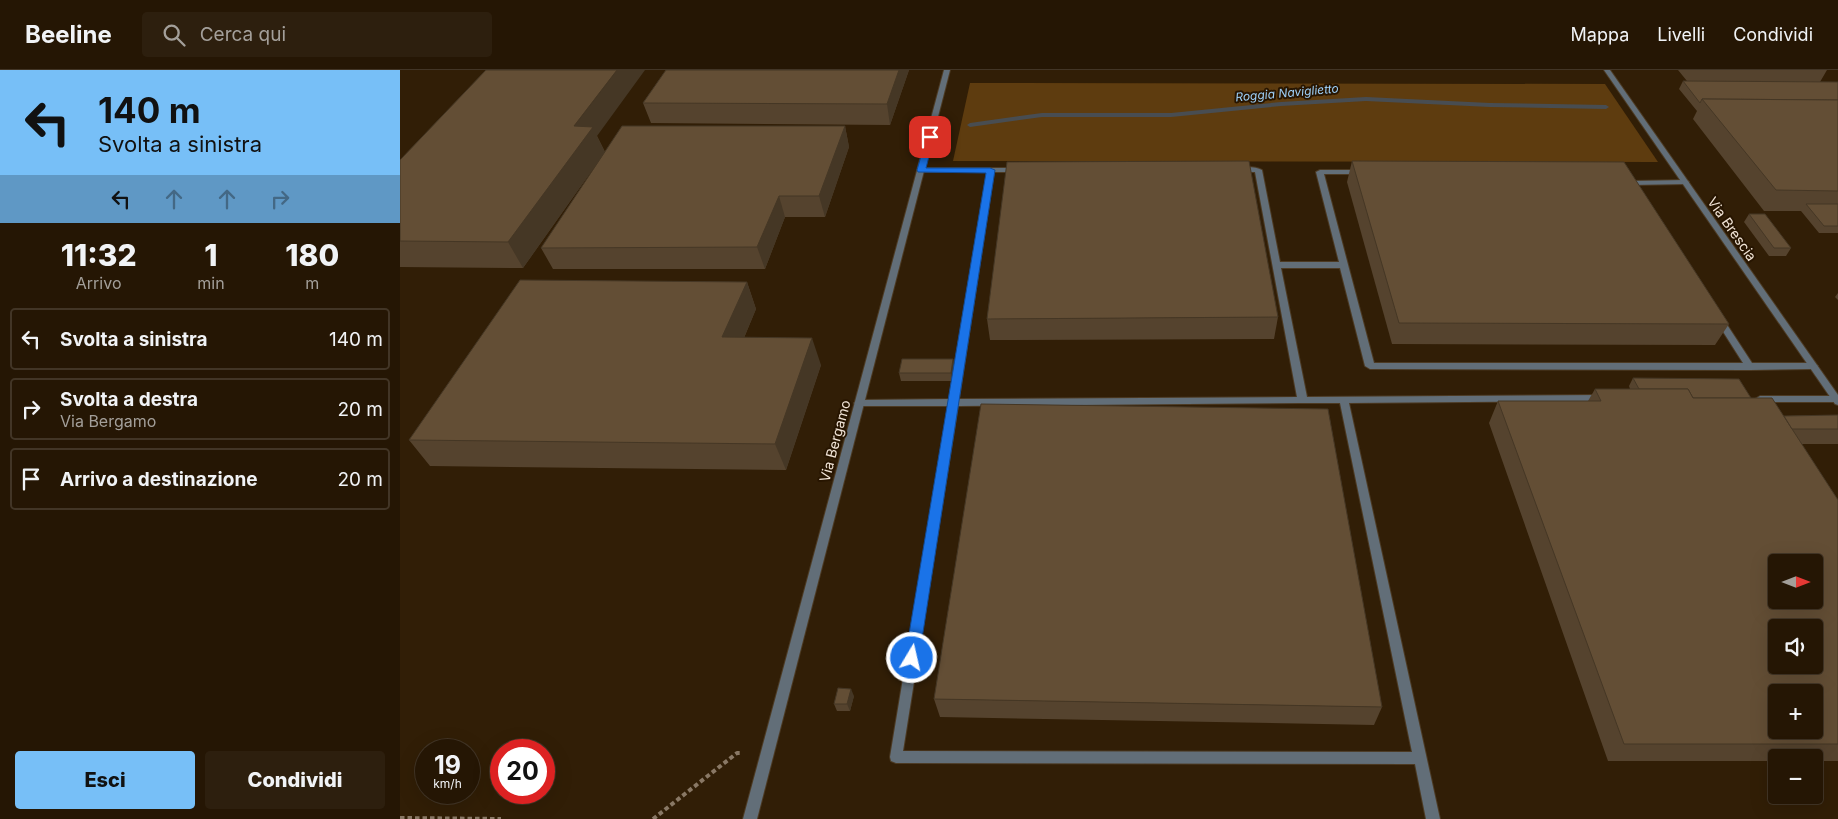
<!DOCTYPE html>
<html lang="it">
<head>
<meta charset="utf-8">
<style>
  :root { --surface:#251604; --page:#2d1f0e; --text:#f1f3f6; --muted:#a39f9a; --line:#423526; --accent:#77bff7 }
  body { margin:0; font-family:Inter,sans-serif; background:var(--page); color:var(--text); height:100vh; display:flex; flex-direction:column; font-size:19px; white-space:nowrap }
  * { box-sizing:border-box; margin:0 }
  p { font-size:16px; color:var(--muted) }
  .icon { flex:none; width:28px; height:28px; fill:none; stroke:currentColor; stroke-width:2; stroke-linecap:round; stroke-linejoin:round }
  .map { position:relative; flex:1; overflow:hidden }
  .side { display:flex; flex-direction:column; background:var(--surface); width:400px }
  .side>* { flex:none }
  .banner { background:#77bff7; color:#111; overflow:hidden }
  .needle { width:32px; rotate:90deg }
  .fabs { position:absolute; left:1368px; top:484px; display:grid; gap:10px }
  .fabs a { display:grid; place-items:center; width:55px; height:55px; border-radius:5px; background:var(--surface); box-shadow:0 5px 20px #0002,0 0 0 1px var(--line); font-size:25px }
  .speed { position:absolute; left:15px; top:669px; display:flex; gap:10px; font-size:25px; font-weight:700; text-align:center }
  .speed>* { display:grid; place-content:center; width:65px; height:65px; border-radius:50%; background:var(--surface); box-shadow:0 5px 20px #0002,0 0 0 1px var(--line); line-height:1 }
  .speed small { font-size:12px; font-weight:400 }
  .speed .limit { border:8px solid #d22; background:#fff; color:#111 }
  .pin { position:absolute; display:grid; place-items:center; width:42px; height:42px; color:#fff; margin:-21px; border-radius:10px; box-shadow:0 2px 8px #0006 }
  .me { position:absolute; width:55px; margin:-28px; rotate:9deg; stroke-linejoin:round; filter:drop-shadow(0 0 4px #0008) }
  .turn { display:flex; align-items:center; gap:18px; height:105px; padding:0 15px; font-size:22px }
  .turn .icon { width:65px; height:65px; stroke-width:2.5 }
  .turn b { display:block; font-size:35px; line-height:42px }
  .lanes { display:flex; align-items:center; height:48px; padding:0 15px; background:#0003; justify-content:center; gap:25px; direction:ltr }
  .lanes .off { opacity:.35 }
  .eta { display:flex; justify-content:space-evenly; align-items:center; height:85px; text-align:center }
  .eta b { font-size:30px; font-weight:800; line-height:35px }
  .primary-button { display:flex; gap:10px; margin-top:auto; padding:10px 15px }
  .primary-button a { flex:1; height:58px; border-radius:5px; background:var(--accent); color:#111; font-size:20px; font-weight:800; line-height:58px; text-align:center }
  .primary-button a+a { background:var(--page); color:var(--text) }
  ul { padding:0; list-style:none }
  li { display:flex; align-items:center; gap:15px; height:62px; margin:0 10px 8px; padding:0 5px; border:2px solid var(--line); border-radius:5px }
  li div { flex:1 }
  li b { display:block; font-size:19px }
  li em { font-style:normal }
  header { display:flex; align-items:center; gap:30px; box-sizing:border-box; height:70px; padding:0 25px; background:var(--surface); border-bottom:1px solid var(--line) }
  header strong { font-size:24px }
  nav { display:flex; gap:28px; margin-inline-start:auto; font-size:18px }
  .search { width:350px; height:45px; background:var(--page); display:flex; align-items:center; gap:12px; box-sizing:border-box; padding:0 18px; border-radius:5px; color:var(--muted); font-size:19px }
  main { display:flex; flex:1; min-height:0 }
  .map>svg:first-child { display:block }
  .green { fill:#5e3c0f }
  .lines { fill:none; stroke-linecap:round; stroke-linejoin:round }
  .stream { fill:#484d52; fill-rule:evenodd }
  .lane-casing { stroke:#4c3a23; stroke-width:2 }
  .street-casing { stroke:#4c3a23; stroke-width:2 }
  .path { stroke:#897865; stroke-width:4; stroke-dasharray:4.5 3; stroke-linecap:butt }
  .lane { fill:#626e78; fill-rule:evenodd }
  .street { fill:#626e78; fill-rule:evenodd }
  .wall { fill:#55432e }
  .shaded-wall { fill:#453725 }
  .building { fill:#634e35; stroke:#453725; fill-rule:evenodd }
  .route { fill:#1a73e8; stroke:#114b97 }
  .labels { text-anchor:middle; stroke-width:4; stroke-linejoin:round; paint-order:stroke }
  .far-water-label { font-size:12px; font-style:italic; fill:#9ed0f8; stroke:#271500 }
  .street-label { font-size:14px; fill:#f1e4d6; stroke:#271500 }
</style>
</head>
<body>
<header>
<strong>Beeline</strong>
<div class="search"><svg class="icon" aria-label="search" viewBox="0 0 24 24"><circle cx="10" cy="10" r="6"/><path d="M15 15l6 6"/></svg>Cerca qui</div>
<nav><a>Mappa</a><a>Livelli</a><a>Condividi</a></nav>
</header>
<main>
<section class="side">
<div class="banner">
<div class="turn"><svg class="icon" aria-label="left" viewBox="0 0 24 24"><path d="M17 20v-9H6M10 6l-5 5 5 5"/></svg><div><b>140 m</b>Svolta a sinistra</div></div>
<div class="lanes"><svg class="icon" aria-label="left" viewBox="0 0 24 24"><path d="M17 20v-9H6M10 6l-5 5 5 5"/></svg><svg class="icon off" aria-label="ahead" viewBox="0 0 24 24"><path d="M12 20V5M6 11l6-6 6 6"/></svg><svg class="icon off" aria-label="ahead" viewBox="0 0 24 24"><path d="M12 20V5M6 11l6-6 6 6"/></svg><svg class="icon off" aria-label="right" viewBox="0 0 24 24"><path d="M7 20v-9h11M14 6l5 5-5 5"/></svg></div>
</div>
<div class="eta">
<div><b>11:32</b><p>Arrivo</p></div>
<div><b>1</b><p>min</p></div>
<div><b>180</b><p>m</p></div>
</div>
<ul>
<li><svg class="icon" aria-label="left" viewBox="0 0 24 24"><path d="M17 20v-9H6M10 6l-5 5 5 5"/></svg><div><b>Svolta a sinistra</b></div><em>140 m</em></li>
<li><svg class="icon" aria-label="right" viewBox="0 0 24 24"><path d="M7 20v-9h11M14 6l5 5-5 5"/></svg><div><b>Svolta a destra</b><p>Via Bergamo</p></div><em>20 m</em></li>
<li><svg class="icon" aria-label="arrive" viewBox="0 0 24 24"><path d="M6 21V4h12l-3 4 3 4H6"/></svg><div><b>Arrivo a destinazione</b></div><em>20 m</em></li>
</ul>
<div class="primary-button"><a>Esci</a><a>Condividi</a></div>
</section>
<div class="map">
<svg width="1438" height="749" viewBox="0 0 1438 749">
  <rect width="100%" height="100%" fill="#311e06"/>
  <path class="green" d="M 570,13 L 1205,14 L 1258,92 L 553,91 Z"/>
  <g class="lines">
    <path class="stream" d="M 966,27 L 1090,33 L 1206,35 L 1209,37 L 1206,39 L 1090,37 L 966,31 L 881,36 L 771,47 L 642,47 L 570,57 L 567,55 L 570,53 L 642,43 L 771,43 L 881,32 Z"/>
    <defs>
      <g id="lane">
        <path d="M 518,98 L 620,98 L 624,100 L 620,102 L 594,102 L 559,329 L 897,327 L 855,102 L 834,102 L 833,100 C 840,96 855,96 862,100 L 880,192 L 939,192 L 916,102 L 920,100 L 966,100 L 966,104 L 924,104 L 974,293 L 1343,293 L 1315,249 L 1319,246 L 1322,247 L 1352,293 L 1413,293 L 1418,296 L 1413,299 L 1350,300 L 970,299 L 965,296 L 940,198 L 881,198 L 907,327 L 1203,325 L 1208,328 L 1203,331 L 949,333 L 1040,749 L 1026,749 L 1015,694 L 496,693 L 491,691 L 490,687 L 548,336 L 459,336 L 454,333 L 459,330 L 549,329 L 587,102 L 518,102 ZM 900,333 L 940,333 L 1012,682 L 503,681 L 558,336 Z"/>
        <path d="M 1285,110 L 1289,112 L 1288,114 L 1231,115 L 1227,113 L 1231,111 Z"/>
        <path d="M 1360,326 L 1438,326 L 1438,332 L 1360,332 L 1355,329 Z"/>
      </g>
      <g id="street">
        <path d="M 544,0 L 550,0 L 357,749 L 343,749 Z"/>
        <path d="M 1204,0 L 1210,0 L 1438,325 L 1438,335 L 1435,334 Z"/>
      </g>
    </defs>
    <use href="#lane" class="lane-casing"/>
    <use href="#street" class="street-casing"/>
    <g class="path">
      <path d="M 0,748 L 101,749"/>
      <path d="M 253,749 L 337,683 L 342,683"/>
    </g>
    <use href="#lane" class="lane"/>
    <use href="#street" class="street"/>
  </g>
  <g class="wall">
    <path d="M 266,0 L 509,0 L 490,55 L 251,53 L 243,33 Z"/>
    <path d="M 1278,0 L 1427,0 L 1420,12 L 1438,12 L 1438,163 L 1419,163 L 1401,141 L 1364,141 L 1293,49 L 1297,41 L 1279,19 L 1283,11 L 1287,11 Z"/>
    <path d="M 445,56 L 449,77 L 425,147 L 385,147 L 365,199 L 153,199 L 141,178 Z"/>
    <path d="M 197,66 L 205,82 L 123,198 L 0,197 L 0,90 Z"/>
    <path d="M 952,91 L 1329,254 L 1315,275 L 992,274 L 947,112 Z"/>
    <path d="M 1349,144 L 1391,178 L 1386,186 L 1369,186 L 1344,152 Z"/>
    <path d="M 347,212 L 356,239 L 344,268 L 421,295 L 386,400 L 30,396 L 9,370 Z"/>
    <path d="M 1438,223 L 1438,230 L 1435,227 Z"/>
    <path d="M 878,247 L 874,269 L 590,270 L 587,249 Z"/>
    <path d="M 553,289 L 555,296 L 552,311 L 501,311 L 499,303 Z"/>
    <path d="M 1233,308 L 1351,328 L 1384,346 L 1438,345 L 1438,374 L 1401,374 L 1438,430 L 1438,691 L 1414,691 L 1414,688 L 1376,688 L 1376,691 L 1208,691 L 1089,353 L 1098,331 L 1188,331 L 1195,319 L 1230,319 L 1229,316 Z"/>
    <path d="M 454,626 L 450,641 L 437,641 L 434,634 Z"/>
    <path d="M 534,629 L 982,637 L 974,655 L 540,647 Z"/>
  </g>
  <g class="shaded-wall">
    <path d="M 217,0 L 245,0 L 197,66 L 205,82 L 123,198 L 108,172 L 174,56 Z"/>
    <path d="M 499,0 L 509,0 L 490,55 L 487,34 Z"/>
    <path d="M 445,56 L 449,77 L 425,147 L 419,126 Z"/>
    <path d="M 379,126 L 385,147 L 365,199 L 357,177 Z"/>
    <path d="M 347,212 L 356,239 L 333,294 L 322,267 Z"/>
    <path d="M 412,268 L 421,295 L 386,400 L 375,374 Z"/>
    <path d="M 553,289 L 555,296 L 552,311 L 551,303 Z"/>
    <path d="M 451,619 L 454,626 L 450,641 L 447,634 Z"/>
  </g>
  <g class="building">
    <path d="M 86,0 L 217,0 L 174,56 L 193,57 L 108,172 L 0,171 L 0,90 Z"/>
    <path d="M 266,0 L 499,0 L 487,34 L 243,33 Z"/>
    <path d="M 1283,11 L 1438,12 L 1438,30 L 1302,29 L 1300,33 Z"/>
    <path d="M 1302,29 L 1438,30 L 1438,121 L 1376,120 Z"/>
    <path d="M 222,56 L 445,56 L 419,126 L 379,126 L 357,177 L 141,178 Z"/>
    <path d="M 849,91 L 878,247 L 587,249 L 607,92 Z"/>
    <path d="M 952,91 L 1224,92 L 1329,254 L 999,253 Z"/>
    <path d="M 1406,134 L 1438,134 L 1438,156 L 1424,156 Z"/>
    <path d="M 1349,144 L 1365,144 L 1391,178 L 1374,178 Z"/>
    <path d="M 120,210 L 347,212 L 322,267 L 412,268 L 375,374 L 9,370 Z"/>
    <path d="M 502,289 L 553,289 L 551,303 L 499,303 Z"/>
    <path d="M 1233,308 L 1339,309 L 1351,328 L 1293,328 L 1288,319 L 1239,319 Z"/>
    <path d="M 1195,319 L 1288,319 L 1293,328 L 1372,328 L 1438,430 L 1438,674 L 1224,674 L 1098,331 L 1201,331 ZM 1376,492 L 1414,492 L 1414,530 L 1376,530 ZM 1376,558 L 1414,558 L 1414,595 L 1376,595 ZM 1376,622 L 1414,622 L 1414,660 L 1376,660 Z"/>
    <path d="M 581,334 L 928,339 L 982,637 L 534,629 Z"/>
    <path d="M 1438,345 L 1438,359 L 1392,359 L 1384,346 Z"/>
    <path d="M 438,618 L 451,619 L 447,634 L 434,634 Z"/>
  </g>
  <path class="route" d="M 527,65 L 534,67 L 526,98 L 590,98 L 595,100 L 519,588 L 517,593 L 512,594 L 507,593 L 505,588 L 586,103 L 518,102 L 517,100 Z"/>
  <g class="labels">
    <g class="far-water-label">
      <text transform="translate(887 23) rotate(-5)" y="4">Roggia Naviglietto</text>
    </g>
    <g class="street-label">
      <text transform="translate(1332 159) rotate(55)" y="5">Via Brescia</text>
      <text transform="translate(435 371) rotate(-75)" y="5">Via Bergamo</text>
    </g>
  </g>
</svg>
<div class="fabs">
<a><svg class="needle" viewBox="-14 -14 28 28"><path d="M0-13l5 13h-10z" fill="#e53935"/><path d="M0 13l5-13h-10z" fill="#a39f9a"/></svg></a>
<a><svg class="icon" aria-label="sound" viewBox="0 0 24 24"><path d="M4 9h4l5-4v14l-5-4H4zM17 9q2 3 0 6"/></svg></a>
<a>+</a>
<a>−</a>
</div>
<div class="speed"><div>19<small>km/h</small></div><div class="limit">20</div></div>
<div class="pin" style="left:530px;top:67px;background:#d93025"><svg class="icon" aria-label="arrive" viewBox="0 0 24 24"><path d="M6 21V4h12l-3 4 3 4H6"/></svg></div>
<svg class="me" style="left:512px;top:588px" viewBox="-20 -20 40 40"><circle r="17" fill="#1a73e8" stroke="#fff" stroke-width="3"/><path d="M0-11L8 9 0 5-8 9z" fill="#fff"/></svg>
</div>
</main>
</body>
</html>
